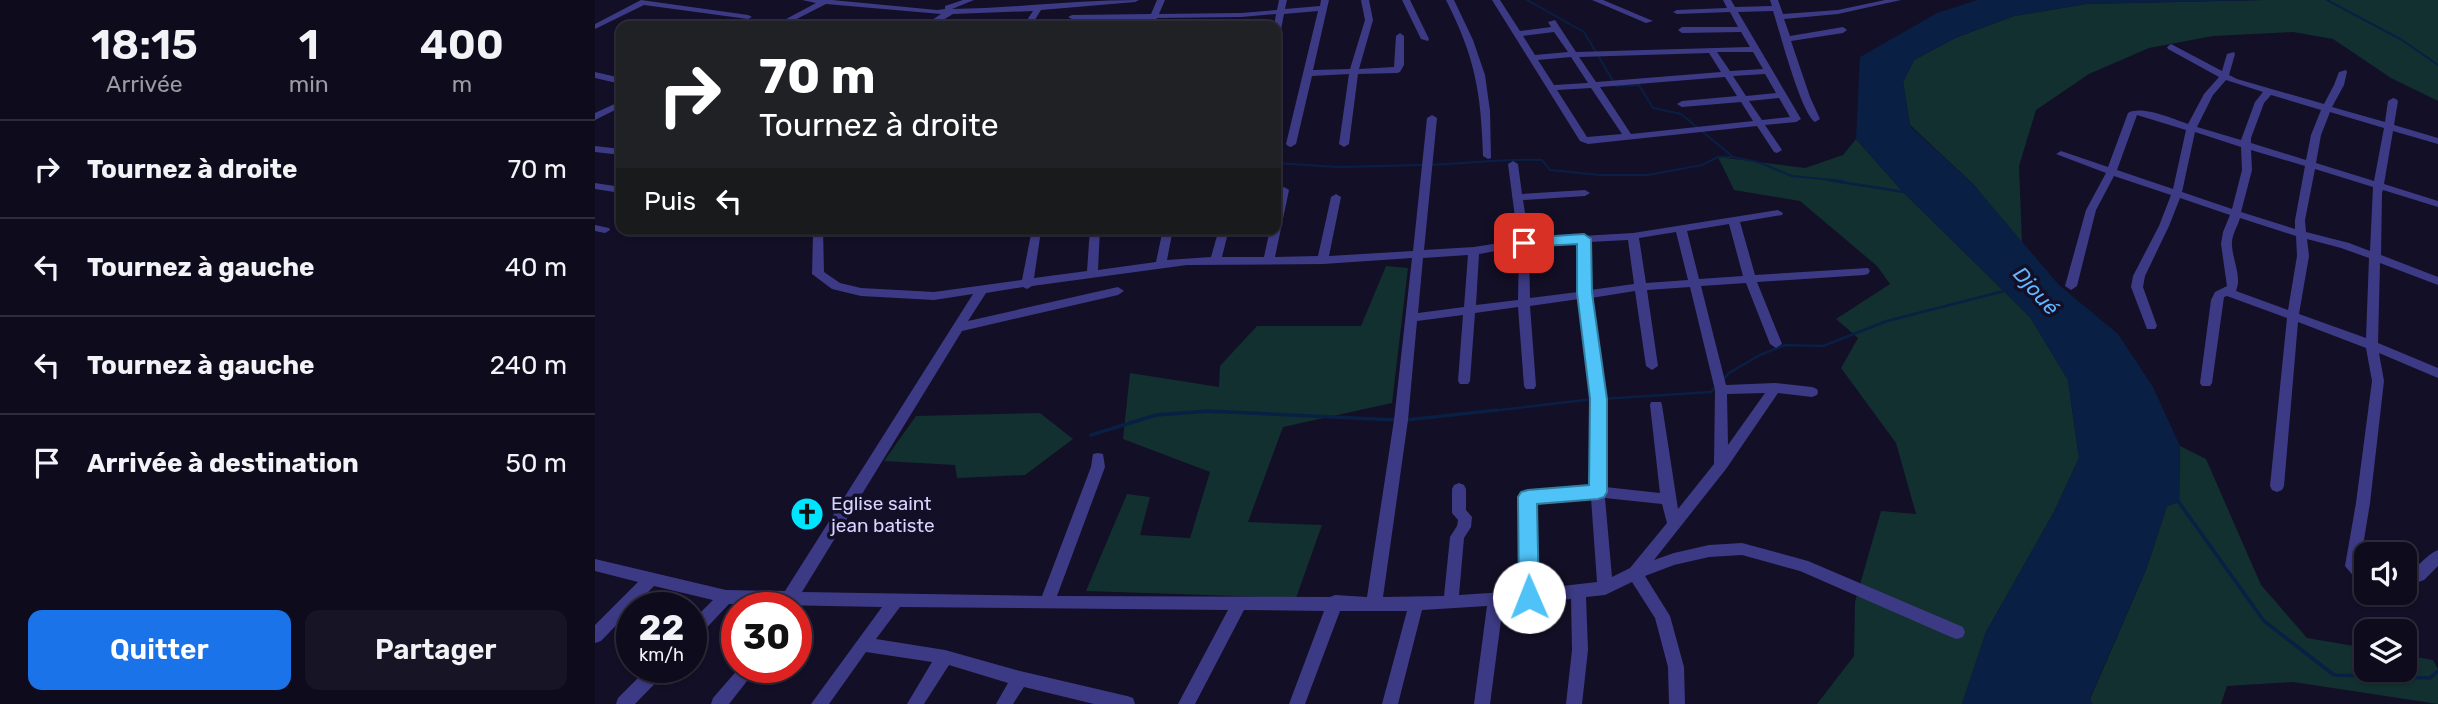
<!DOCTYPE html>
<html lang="fr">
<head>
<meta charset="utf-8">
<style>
  :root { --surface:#0e0b1c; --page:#171425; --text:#f1f3f6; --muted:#9b9ba3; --line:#2e2b3b; --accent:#1a73e8 }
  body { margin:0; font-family:Rubik,sans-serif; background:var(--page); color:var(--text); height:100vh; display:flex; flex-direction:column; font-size:26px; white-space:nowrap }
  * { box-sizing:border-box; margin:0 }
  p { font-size:23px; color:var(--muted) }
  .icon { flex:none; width:38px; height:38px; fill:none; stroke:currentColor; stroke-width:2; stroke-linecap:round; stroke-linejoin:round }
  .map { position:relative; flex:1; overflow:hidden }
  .details { display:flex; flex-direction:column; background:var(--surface); width:595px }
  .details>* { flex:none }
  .hud { position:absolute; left:21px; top:21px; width:665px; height:214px; border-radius:14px; box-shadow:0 2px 5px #0004,0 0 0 2px var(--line); background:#202124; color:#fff; overflow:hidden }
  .controls { position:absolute; left:1759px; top:542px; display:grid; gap:14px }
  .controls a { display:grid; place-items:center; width:63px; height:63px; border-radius:14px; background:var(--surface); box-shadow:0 2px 5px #0004,0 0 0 2px var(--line); font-size:35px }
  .speed { position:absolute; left:21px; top:592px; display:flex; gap:14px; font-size:35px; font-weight:700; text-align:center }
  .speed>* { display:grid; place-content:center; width:91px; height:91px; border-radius:50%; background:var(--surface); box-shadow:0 2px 5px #0004,0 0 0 2px var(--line); line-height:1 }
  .speed small { font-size:18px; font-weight:400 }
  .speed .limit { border:10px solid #d22; background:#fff; color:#111 }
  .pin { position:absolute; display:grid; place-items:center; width:60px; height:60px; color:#fff; margin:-30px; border-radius:14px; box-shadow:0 4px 10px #0006 }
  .me { position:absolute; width:77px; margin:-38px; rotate:359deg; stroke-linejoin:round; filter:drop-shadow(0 0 5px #0008) }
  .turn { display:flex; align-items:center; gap:24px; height:147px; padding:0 28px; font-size:32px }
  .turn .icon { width:91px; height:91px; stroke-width:2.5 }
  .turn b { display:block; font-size:49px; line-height:60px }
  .then { display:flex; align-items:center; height:66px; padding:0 28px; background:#0003; gap:14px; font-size:26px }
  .eta { display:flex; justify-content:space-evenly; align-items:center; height:119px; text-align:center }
  .eta b { font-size:42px; font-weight:600; line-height:49px }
  .action { display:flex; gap:14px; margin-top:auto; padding:14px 28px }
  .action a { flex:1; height:80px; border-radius:14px; background:var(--accent); color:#fff; font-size:28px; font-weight:600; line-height:80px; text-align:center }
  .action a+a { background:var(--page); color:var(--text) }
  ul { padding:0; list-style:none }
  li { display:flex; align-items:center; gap:21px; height:98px; padding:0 28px; border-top:2px solid var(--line) }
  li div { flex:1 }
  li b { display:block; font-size:26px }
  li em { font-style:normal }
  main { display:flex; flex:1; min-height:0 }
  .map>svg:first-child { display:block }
  .green { fill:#12302f }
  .water { fill:#0a1f44 }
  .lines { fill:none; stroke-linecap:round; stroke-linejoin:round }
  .stream-far2 { stroke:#0a1f44; stroke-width:2 }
  .stream-far1 { stroke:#0a1f44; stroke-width:2.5 }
  .stream { stroke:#0a1f44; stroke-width:3.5 }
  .minor { fill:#3d3a85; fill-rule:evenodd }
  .route { fill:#4fc3f7; stroke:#337fa1; stroke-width:2 }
  .labels { text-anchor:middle; stroke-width:7; stroke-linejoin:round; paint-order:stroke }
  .poi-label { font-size:19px; fill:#d9d4ff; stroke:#130f26; text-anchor:start }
  .water-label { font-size:21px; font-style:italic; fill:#62b6ff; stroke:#130f26 }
</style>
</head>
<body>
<main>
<section class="details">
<div class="eta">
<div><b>18:15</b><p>Arrivée</p></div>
<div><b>1</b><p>min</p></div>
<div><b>400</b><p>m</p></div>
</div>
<ul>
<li><svg class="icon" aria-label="right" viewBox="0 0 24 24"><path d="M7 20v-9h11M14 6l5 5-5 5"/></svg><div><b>Tournez à droite</b></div><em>70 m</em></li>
<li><svg class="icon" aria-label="left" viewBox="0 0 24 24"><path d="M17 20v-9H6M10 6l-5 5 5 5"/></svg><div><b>Tournez à gauche</b></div><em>40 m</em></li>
<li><svg class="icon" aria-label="left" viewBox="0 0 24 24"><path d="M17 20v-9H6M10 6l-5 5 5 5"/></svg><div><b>Tournez à gauche</b></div><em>240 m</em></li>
<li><svg class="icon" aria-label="arrive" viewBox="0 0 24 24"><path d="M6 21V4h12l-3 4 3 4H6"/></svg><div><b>Arrivée à destination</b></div><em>50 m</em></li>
</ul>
<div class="action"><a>Quitter</a><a>Partager</a></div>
</section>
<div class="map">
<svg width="1843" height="704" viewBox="0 0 1843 704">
  <rect width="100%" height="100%" fill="#130f26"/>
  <g class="green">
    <path d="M 1669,0 L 1843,0 L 1843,101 L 1796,78 L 1738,39 L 1698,32 L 1618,36 L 1554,48 L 1494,74 L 1441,110 L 1424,166 L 1427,243 L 1378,184 L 1315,125 L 1308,82 L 1319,60 L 1360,38 L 1419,16 L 1491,4 Z"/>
    <path d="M 1261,139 L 1308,192 L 1435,317 L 1473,380 L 1484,458 L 1459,512 L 1391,632 L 1367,704 L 1222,704 L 1259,656 L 1260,602 L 1286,511 L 1321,514 L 1301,443 L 1246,368 L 1263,338 L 1241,319 L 1295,284 L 1282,266 L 1205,201 L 1139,190 L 1123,157 L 1210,168 L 1248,155 Z"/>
    <path d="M 791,266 L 813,268 L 797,403 L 688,427 L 653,522 L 727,525 L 701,598 L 491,591 L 532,494 L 555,497 L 545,535 L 595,538 L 615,472 L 528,439 L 535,373 L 624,387 L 625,366 L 662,326 L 766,326 Z"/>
    <path d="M 445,413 L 478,439 L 430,475 L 362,478 L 360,465 L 289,461 L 321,416 Z"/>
    <path d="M 1585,446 L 1611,459 L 1666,585 L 1712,638 L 1771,648 L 1771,670 L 1810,670 L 1810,655 L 1838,660 L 1843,669 L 1843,704 L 1698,682 L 1632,686 L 1626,704 L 1497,704 L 1495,699 L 1551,570 L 1572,506 L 1584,502 Z"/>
  </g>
  <path class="water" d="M 1382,0 L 1669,0 L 1491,4 L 1419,16 L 1360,38 L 1319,60 L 1308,82 L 1315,126 L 1378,184 L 1464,285 L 1523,334 L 1558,387 L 1585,446 L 1584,502 L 1572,506 L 1551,570 L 1495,698 L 1497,704 L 1367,704 L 1391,632 L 1459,512 L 1484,458 L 1473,380 L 1435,317 L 1308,192 L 1261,139 L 1265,57 L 1342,13 Z"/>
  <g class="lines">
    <g class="stream-far2">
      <path d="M 932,0 L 989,32 L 1021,86 L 1044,85 L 1058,108 L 1086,114 L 1137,156"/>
      <path d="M 1732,0 L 1807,40 L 1843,65"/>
      <path d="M 681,163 L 742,167 L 828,165"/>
      <path d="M 834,165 C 872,164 909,158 947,160 L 955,170 L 1005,175 L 1053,175 L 1107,165 L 1123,157 L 1138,157 L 1163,162 L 1197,176 L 1248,181"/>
    </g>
    <g class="stream-far1">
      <path d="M 1233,180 L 1309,192"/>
      <path d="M 329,236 L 367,229"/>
      <path d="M 1127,381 L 1134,373 L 1165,355 L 1190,345 L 1228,346 L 1292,321 L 1413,290"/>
      <path d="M 1006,399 L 1116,392 L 1120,388"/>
      <path d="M 606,412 L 625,412"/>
      <path d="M 887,412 L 999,399"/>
    </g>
    <g class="stream">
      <path d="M 811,420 L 902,410"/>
      <path d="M 496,435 L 561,415 L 613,411 L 801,420"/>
      <path d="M 1583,501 L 1669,621 L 1739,675 L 1835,678 L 1843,671"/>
    </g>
    <g class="minor">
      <path d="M 46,0 L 153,15 L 157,17 L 153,19 L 49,5 L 0,29 L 0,24 Z"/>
      <path d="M 207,0 L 237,0 L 342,10 L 350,9 L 350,6 L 368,0 L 379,0 L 357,9 C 420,8 482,0 544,0 L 540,2 L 446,10 L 436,26 L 428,26 L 438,11 L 358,14 L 338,26 L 328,26 L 346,14 L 231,4 L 188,26 L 178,26 L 221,3 Z"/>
      <path d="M 562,0 L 570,0 L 564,14 L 646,13 L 682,10 L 684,0 L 692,0 L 690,9 L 725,6 L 726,0 L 734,0 L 718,70 L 755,69 L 770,20 L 766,0 L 774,0 L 778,20 L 764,69 L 799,67 L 801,36 L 805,33 L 809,36 L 809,65 L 805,72 L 802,73 L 763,74 L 754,144 L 749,147 L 744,144 L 754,74 L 717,76 L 701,144 L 696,147 L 693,146 L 691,144 L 723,11 L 689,14 L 685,35 L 681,38 L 681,26 L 679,26 L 681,14 L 646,17 L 562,18 L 558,26 L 550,26 L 553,19 L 477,19 L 473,17 L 477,15 L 556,14 Z"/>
      <path d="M 807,0 L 815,0 L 834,39 L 833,41 L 826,39 Z"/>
      <path d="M 851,0 L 859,0 L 878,40 L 890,75 L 895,111 L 896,158 L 893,159 L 888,156 C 886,92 880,57 851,0 Z"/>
      <path d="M 897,0 L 905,0 L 925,31 L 956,27 L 953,22 L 960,20 L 981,52 L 1155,47 L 1146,32 L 1087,33 L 1083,30 L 1087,27 L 1143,27 L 1135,12 L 1082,14 L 1078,12 L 1082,10 L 1132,8 L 1128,0 L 1136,0 L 1140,7 L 1177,6 L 1175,0 L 1183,0 L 1188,14 L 1243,10 L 1290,0 L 1306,0 L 1243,14 L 1189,19 L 1195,36 L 1248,27 L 1252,30 L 1248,33 L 1196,41 L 1215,97 L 1225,119 L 1220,122 C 1206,114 1184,29 1178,11 L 1143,12 L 1206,119 L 1201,122 L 1170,125 L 1187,150 L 1182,153 L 1179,152 L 1162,126 L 993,144 L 985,141 ZM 959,32 L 973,52 L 940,55 L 928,36 ZM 1122,52 L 1158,52 L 1168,69 L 1135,71 ZM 1114,53 L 1126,72 L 1001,82 L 984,57 ZM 976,57 L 993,83 L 959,85 L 943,60 ZM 1170,74 L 1181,93 L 1151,96 L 1138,76 ZM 1130,77 L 1142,96 L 1087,101 L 1082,104 L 1087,107 L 1146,102 L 1158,121 L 1036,134 L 1005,87 ZM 996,88 L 1027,134 L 992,137 L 962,90 ZM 1184,98 L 1195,117 L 1167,120 L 1154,101 Z"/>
      <path d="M 997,0 L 1008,0 L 1058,21 L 1051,23 Z"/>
      <path d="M 1576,44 L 1627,71 L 1632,54 L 1639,52 L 1640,54 L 1634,75 L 1642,79 L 1729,104 L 1739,85 L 1744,72 L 1751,70 L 1752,72 L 1749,85 L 1737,107 L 1790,122 L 1793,101 L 1798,98 L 1801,99 L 1803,101 L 1799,125 L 1843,138 L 1843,144 L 1798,131 L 1789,184 L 1843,201 L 1843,207 L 1788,190 L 1787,193 L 1786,255 L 1843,277 L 1843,285 L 1785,263 L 1783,343 L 1843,368 L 1843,378 L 1784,353 L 1789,381 L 1775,503 L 1765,564 L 1771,570 L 1771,587 L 1766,585 L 1750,566 L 1761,503 L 1777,381 L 1771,348 L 1703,322 L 1689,486 L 1687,490 L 1682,492 L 1677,490 L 1675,486 L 1692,318 L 1632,296 L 1629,297 L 1617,383 L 1615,386 L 1607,386 L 1605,383 L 1616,300 L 1620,292 L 1632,286 L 1626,244 L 1628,232 L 1635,215 L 1585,198 L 1574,226 L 1550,276 L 1548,287 L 1562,326 L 1560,329 L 1552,329 L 1536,287 L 1538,276 L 1564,226 L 1576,195 L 1519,176 L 1501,210 L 1482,286 L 1476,290 L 1470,286 L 1491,210 L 1511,173 L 1461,154 L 1466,151 L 1513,167 L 1533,113 C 1547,105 1578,119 1593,124 L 1609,94 L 1624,77 L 1573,49 L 1572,47 ZM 1631,80 L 1668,92 L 1660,102 L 1646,140 L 1602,127 L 1618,95 ZM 1676,95 L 1726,110 L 1716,135 L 1711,160 L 1656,143 L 1656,138 L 1669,103 ZM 1735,112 L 1789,128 L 1779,181 L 1721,163 L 1726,135 ZM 1542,115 L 1591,130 L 1578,189 L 1522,170 ZM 1600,132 L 1646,147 L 1647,170 L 1637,209 L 1587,192 ZM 1656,150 L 1710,166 L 1700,220 L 1700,229 L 1646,212 L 1657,170 ZM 1720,169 L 1778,187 L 1775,251 L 1754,243 L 1711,232 L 1710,220 ZM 1645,218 L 1701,236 L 1702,256 L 1693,310 L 1641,291 C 1647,277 1638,261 1637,246 C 1636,236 1642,228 1645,218 ZM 1712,239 L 1746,248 L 1774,258 L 1771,338 L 1704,314 L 1714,256 Z"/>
      <path d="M 0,72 L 26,78 L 26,84 L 0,78 Z"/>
      <path d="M 26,101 L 26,107 L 0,120 L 0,113 Z"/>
      <path d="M 837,115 L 842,118 L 829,250 L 879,247 L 923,240 L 913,164 L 918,161 L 923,164 L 927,194 L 990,190 L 995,193 L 990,196 L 928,200 L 934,239 L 1038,233 L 1183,210 L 1188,213 L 1187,215 L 1145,222 L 1160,275 L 1273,268 L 1275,271 L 1273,274 L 1269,275 L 1162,282 L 1187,344 L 1181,348 L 1175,344 L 1151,283 L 1106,286 L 1131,385 L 1180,383 L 1217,387 L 1222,389 L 1223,392 L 1222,395 L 1217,397 L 1183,393 L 1131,469 L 1059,560 L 1079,553 L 1114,545 L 1147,543 L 1213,561 L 1368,627 L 1370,632 L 1368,637 L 1362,639 L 1356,637 L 1205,571 L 1147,555 L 1114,557 L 1079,565 L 1050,576 L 1075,616 L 1089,667 L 1090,704 L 1074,704 L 1073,667 L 1060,618 L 1037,582 L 1010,595 L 991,597 L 993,650 L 987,704 L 971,704 L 977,650 L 976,599 L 908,605 L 895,704 L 879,704 L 892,606 L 827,610 L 803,704 L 787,704 L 812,611 L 745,611 L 710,704 L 694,704 L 729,611 L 649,610 L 600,704 L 583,704 L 633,610 L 305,607 L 281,639 L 350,650 L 425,671 L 532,696 L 538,698 L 540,704 L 499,704 L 429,687 L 418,704 L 401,704 L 413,683 L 354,665 L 329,704 L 312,704 L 337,662 L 271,652 L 234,704 L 216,704 L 287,607 L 134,604 L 102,638 L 96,640 L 96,622 L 118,600 L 59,586 L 6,641 L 0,643 L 0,625 L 43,582 L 0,571 L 0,559 L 131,590 L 190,591 L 378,294 L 339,300 L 266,296 L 237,289 L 217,274 L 218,235 L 176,232 L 171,229 L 228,229 L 229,272 L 245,283 L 266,288 L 339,292 L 427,280 L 437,229 L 446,231 L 439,278 L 492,271 L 495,229 L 505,229 L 503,270 L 561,262 L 568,229 L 578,229 L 572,260 L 616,257 L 624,229 L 634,229 L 627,257 L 669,257 L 675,229 L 681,229 L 681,204 L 684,190 L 689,187 L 694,190 L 680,257 L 723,256 L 736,197 L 741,194 L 746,197 L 734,256 L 818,251 L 832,118 ZM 1134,224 L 1148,276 L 1104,279 L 1092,231 ZM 1081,232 L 1093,280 L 1051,283 L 1044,238 ZM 1033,240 L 1039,284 L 995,290 L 994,242 ZM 984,243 L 983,292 L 935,298 L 934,246 ZM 924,247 L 923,300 L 881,305 L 884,254 ZM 873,255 L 869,307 L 823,313 L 828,258 ZM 817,258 L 799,420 L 772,597 L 740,595 L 735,597 L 462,596 L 510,467 L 508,454 L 503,453 L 498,454 L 496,467 L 447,596 L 207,592 L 367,331 L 523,295 L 529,291 L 523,287 L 373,321 L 391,293 L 428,287 L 432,289 L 437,286 L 592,265 L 728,264 ZM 1095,287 L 1120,390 L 1119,464 L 1083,509 L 1067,405 L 1066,402 L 1056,402 L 1055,405 L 1065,493 L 1010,487 L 1008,376 L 996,298 L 1040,291 L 1051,366 L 1057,370 L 1063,366 L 1052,290 ZM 984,299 L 996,376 L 996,487 L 928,493 L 926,497 L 926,591 L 864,595 L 869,538 L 876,527 L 877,517 L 871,510 L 871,489 L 869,485 L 864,483 L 859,485 L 857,489 L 857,513 L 863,520 L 862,526 L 855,537 L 849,596 L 788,597 L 813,420 L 822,321 L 868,315 L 863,381 L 865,384 L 873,384 L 875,381 L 880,313 L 923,307 L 929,386 L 931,389 L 939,389 L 941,386 L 935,306 ZM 1170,393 L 1133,445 L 1132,394 ZM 996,498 L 1002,582 L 941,589 L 940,502 ZM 1010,498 L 1067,504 L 1072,523 L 1035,568 L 1017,577 Z"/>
      <path d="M 0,146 L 26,149 L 26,155 L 0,152 Z"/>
      <path d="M 0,183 L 26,187 L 26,193 L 0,189 Z"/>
      <path d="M 0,225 L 14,228 L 15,230 L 10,233 L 0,231 Z"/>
      <path d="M 1843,550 L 1843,566 L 1829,580 L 1810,587 L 1810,574 C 1823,569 1830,555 1843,550 Z"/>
      <path d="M 54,667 L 73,667 L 71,672 L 40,704 L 21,704 L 23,698 Z"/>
      <path d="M 145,667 L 163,667 L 134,704 L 116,704 L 118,698 Z"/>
    </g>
  </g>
  <path class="route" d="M 989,234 L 996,239 L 997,293 L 1012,399 L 1012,492 L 1009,497 L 1003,499 L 942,504 L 944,597 L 941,603 L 934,606 L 927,603 L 924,597 L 923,497 L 926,492 L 933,490 L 994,485 L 995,399 L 982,293 L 982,244 L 929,247 L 922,243 L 929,238 Z"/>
  <defs>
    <symbol id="church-disc" viewBox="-11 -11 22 22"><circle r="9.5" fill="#00e5ff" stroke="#130f26"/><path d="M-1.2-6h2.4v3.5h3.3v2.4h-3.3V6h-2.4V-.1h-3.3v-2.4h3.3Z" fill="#111"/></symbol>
  </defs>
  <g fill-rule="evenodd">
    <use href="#church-disc" x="193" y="495" width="38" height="38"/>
  </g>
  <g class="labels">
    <g class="poi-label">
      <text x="236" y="510">Eglise saint<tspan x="236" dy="22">jean batiste</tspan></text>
    </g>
    <g class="water-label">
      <text transform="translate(1441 291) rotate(48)" y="7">Djoué</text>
    </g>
  </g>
</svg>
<div class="controls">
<a><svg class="icon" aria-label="sound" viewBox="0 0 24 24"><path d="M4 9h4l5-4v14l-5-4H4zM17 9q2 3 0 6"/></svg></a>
<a><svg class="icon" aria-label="layers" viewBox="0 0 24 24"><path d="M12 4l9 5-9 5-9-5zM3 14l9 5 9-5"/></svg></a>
</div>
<div class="speed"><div>22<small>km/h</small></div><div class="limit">30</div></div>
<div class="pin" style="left:929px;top:243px;background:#d93025"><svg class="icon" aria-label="arrive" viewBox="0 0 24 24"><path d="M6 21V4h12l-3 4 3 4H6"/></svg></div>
<svg class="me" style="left:934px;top:597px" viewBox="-20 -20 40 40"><circle r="19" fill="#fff"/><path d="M0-13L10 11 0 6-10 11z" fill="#4fc3f7"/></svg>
<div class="hud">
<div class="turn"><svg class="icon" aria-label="right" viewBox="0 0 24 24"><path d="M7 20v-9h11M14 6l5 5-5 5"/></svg><div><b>70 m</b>Tournez à droite</div></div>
<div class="then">Puis<svg class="icon" aria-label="left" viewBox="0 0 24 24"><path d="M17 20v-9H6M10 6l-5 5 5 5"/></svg></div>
</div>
</div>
</main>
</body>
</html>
